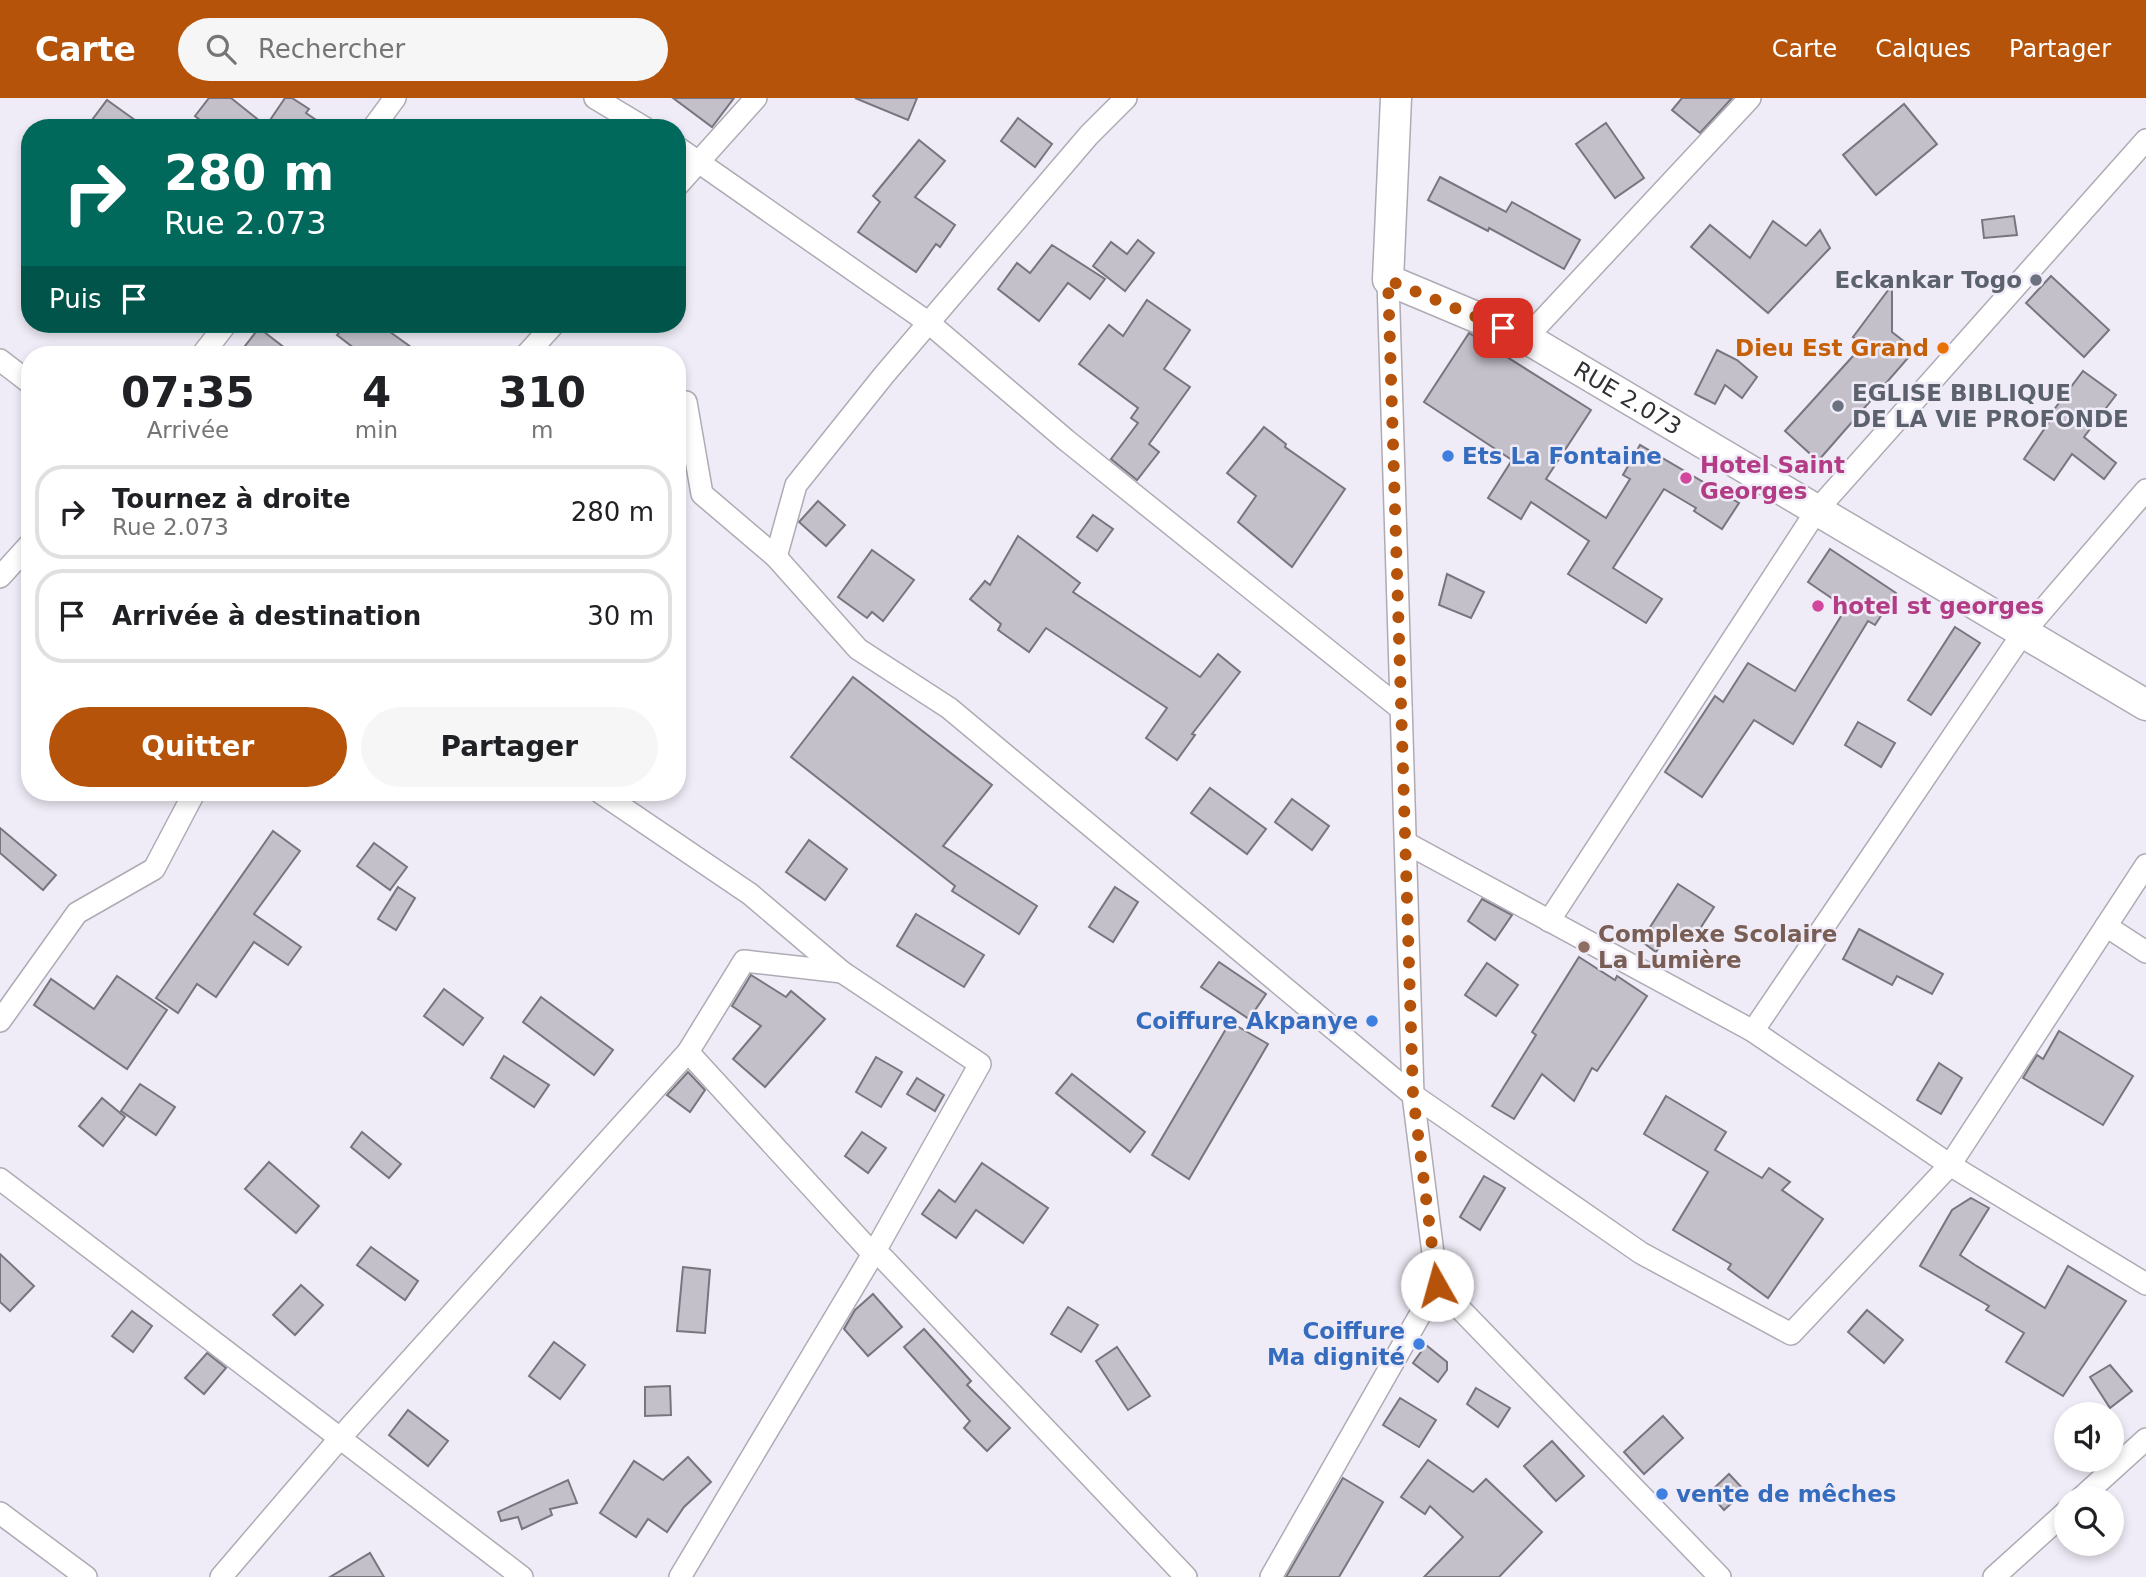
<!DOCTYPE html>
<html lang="fr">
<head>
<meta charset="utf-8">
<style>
  :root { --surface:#fff; --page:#f6f6f6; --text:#202124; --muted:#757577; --line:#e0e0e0; --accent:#b45309 }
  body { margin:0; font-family:"DejaVu Sans",sans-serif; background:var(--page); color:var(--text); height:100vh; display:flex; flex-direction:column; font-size:26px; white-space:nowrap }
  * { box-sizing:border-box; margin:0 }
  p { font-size:23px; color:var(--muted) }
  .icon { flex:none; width:38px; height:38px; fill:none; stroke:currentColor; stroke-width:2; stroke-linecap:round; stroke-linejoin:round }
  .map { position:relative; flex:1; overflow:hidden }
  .details { position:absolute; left:21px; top:248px; width:665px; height:455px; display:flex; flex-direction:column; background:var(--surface); border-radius:28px; box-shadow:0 4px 10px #0003 }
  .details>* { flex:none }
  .hud { position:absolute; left:21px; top:21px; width:665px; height:214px; border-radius:28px; box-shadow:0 4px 10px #0003; background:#00695c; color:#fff; overflow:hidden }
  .tools { position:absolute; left:2054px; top:1304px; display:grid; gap:14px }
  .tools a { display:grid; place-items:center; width:70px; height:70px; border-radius:50%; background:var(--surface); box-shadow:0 4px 10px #0003; font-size:35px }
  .pin { position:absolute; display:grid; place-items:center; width:60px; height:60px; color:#fff; margin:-30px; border-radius:14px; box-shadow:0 4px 10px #0006 }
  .me { position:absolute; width:77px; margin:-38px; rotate:353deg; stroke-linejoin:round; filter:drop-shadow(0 0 5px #0008) }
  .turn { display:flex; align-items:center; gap:24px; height:147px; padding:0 28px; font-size:32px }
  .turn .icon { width:91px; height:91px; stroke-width:2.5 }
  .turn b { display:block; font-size:49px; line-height:60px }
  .then { display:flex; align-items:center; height:66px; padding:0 28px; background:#0003; gap:14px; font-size:26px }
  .eta { display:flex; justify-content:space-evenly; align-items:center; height:119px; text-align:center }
  .eta b { font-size:42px; font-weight:700; line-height:49px }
  .primary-button { display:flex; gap:14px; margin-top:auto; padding:14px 28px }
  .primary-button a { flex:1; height:80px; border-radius:42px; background:var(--accent); color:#fff; font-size:28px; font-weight:700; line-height:80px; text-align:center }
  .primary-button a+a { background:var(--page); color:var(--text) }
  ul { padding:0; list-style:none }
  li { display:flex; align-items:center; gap:21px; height:94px; margin:0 14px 10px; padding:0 14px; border:4px solid var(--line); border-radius:28px }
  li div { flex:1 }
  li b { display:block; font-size:26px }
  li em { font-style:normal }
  header { display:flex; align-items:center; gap:42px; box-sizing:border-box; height:98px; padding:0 35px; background:var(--accent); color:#fff }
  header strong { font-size:33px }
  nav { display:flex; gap:38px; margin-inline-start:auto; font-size:24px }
  .search { width:490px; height:63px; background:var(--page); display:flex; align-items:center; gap:18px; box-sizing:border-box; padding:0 24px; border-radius:38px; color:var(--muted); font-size:26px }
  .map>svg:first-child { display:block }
  .building { fill:#c4c0ca; stroke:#79757f; stroke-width:2 }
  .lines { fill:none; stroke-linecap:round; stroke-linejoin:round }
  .street-casing { stroke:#afabb5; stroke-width:24 }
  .secondary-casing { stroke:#afabb5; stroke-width:33 }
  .street { stroke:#fff; stroke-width:21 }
  .secondary { stroke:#fff; stroke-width:30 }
  .route { stroke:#b45309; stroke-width:12; stroke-dasharray:0 21.6 }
  .worship-dot { fill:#6b7280; stroke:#f0ecf7; stroke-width:2.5 }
  .food-dot { fill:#e8710a; stroke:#f0ecf7; stroke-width:2.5 }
  .shop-dot { fill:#3f7fe0; stroke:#f0ecf7; stroke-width:2.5 }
  .hotel-dot { fill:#d1479c; stroke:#f0ecf7; stroke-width:2.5 }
  .education-dot { fill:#8d6e63; stroke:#f0ecf7; stroke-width:2.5 }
  .labels { text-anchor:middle; stroke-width:5; stroke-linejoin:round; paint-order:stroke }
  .worship-label { font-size:23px; font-weight:bold; fill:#5b616d; stroke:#f0ecf7; text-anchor:end }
  .food-label { font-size:23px; font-weight:bold; fill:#c56008; stroke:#f0ecf7; text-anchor:end }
  .street-label { font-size:23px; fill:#312f34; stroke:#f0ecf7 }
  .shop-label { font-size:23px; font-weight:bold; fill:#366cbe; stroke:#f0ecf7; text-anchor:start }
  .hotel-label { font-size:23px; font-weight:bold; fill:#b23c85; stroke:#f0ecf7; text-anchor:start }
  .education-label { font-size:23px; font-weight:bold; fill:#785e54; stroke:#f0ecf7; text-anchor:start }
</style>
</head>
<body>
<header>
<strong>Carte</strong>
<div class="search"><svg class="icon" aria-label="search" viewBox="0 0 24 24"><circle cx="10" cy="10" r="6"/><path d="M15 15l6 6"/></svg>Rechercher</div>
<nav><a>Carte</a><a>Calques</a><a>Partager</a></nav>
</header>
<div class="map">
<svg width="2146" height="1479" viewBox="0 0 2146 1479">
  <rect width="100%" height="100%" fill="#f0ecf7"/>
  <g class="building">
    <path d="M 209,0 L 231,0 L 266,28 L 285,0 L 292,0 L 309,11 L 306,15 L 328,30 L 210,30 L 195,18 Z"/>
    <path d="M 673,0 L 734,0 L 712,29 Z"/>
    <path d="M 855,0 L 917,0 L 908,22 Z"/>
    <path d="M 1682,0 L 1732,0 L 1700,35 L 1672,12 Z"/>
    <path d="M 107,2 L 146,30 L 86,30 Z"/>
    <path d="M 1904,6 L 1937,46 L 1876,97 L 1843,57 Z"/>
    <path d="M 1018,20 L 1052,46 L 1035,69 L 1001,43 Z"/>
    <path d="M 1606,25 L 1644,80 L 1615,100 L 1576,46 Z"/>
    <path d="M 919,42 L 945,63 L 915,99 L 955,127 L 940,149 L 936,146 L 916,174 L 858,134 L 880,104 L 873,98 Z"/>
    <path d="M 1440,79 L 1506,114 L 1512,104 L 1580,142 L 1564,171 L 1489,130 L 1488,133 L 1428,102 Z"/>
    <path d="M 2014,118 L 2017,137 L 1984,140 L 1982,122 Z"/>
    <path d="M 1773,123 L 1806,148 L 1820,132 L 1830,150 L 1768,215 L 1691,149 L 1710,127 L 1750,160 Z"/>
    <path d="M 1138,142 L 1154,155 L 1125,193 L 1093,168 L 1111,144 L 1127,156 Z"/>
    <path d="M 1052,147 L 1105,181 L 1090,201 L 1068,185 L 1039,223 L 998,191 L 1017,165 L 1030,175 Z"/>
    <path d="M 2051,178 L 2109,232 L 2084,259 L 2026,205 Z"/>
    <path d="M 1892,187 L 1892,234 L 1915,252 L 1818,363 L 1785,333 L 1863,247 L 1853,239 Z"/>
    <path d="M 1147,202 L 1190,232 L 1164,271 L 1190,289 L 1149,346 L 1159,354 L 1137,382 L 1111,361 L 1138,325 L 1131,320 L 1138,310 L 1079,266 L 1109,227 L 1123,238 Z"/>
    <path d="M 346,226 L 379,226 L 422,257 L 363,257 L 337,237 Z"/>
    <path d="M 259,230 L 294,257 L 238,257 Z"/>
    <path d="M 1469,235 L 1591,312 L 1546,381 L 1606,420 L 1630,381 L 1623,377 L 1640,347 L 1739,405 L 1722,431 L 1694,413 L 1696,410 L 1664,391 L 1613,470 L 1662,501 L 1646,525 L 1568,476 L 1589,443 L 1531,404 L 1521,421 L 1488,400 L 1512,362 L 1424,304 Z"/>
    <path d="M 1717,252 L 1737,262 L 1757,279 L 1742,300 L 1725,287 L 1715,306 L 1695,296 Z"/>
    <path d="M 2083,273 L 2116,297 L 2084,339 L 2116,365 L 2104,381 L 2072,356 L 2054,382 L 2024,361 L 2055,315 L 2053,313 Z"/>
    <path d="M 1264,329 L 1286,346 L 1285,349 L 1345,391 L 1292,469 L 1238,424 L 1256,398 L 1227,375 Z"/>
    <path d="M 818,403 L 845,427 L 826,448 L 799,424 Z"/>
    <path d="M 1093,417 L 1113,431 L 1097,453 L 1077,439 Z"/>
    <path d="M 1018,438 L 1080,485 L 1073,494 L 1200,579 L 1218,556 L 1240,574 L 1192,636 L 1195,637 L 1177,662 L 1146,640 L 1167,610 L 1046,530 L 1029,554 L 998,532 L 1001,526 L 970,501 L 985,483 L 990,487 Z"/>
    <path d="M 1830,451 L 1896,495 L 1875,527 L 1868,523 L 1793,646 L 1754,622 L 1702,699 L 1665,674 L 1715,598 L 1723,604 L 1748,565 L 1795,593 L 1846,510 L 1808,484 Z"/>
    <path d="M 872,452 L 914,482 L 883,523 L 872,514 L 867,520 L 838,499 Z"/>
    <path d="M 1447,476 L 1484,494 L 1471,520 L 1439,507 Z"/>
    <path d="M 1955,529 L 1980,545 L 1931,617 L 1908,602 Z"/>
    <path d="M 853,579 L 992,687 L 943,748 L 1037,808 L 1019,836 L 952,793 L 955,788 L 791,659 Z"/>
    <path d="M 1858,624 L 1895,645 L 1881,669 L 1845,647 Z"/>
    <path d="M 1210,690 L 1266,731 L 1247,756 L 1191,715 Z"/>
    <path d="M 1292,701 L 1329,728 L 1312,752 L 1275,724 Z"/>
    <path d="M 0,730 L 56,777 L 43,792 L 0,755 Z"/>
    <path d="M 273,733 L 300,753 L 254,816 L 301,849 L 288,867 L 254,844 L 216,899 L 197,886 L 178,915 L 156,900 Z"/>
    <path d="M 809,742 L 847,771 L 825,802 L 786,774 Z"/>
    <path d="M 374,745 L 407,769 L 390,792 L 357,768 Z"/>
    <path d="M 1678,786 L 1714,809 L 1692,843 L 1672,830 L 1656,854 L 1641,843 Z"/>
    <path d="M 398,789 L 415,800 L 396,832 L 378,821 Z"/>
    <path d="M 1115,789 L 1138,804 L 1113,844 L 1089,829 Z"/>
    <path d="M 1482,801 L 1512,817 L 1495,842 L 1468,823 Z"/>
    <path d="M 916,816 L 984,857 L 964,889 L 897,848 Z"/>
    <path d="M 1859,831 L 1943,876 L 1932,896 L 1897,878 L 1892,887 L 1843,861 Z"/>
    <path d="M 1579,859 L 1615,882 L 1617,878 L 1647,898 L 1597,973 L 1592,970 L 1574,1003 L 1542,976 L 1514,1021 L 1492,1008 L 1536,937 L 1532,934 Z"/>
    <path d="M 1219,864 L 1266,896 L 1249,921 L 1201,889 Z"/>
    <path d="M 1487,865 L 1518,887 L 1496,918 L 1465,897 Z"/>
    <path d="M 751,877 L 786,899 L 791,893 L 825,921 L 765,989 L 733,961 L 761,928 L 732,908 Z"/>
    <path d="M 117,878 L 167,912 L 127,971 L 34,907 L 51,881 L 94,911 Z"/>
    <path d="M 444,891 L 483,920 L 463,947 L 424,918 Z"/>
    <path d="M 541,899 L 613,952 L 594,977 L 523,924 Z"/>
    <path d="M 1230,924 L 1268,946 L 1189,1081 L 1152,1057 Z"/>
    <path d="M 2059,933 L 2133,978 L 2103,1027 L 2023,980 L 2037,957 L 2043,961 Z"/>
    <path d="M 504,958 L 549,987 L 534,1009 L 491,980 Z"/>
    <path d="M 876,959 L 902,974 L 881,1009 L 856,994 Z"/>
    <path d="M 1939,965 L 1962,980 L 1941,1016 L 1917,1002 Z"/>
    <path d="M 688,974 L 705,992 L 690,1014 L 667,997 Z"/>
    <path d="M 1072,976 L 1145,1034 L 1130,1054 L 1056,995 Z"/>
    <path d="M 917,980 L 944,997 L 935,1013 L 907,996 Z"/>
    <path d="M 140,986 L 175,1009 L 156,1037 L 121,1013 Z"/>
    <path d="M 1666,998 L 1726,1034 L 1715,1052 L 1762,1080 L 1769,1070 L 1790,1084 L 1782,1092 L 1823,1121 L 1768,1200 L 1728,1171 L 1731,1166 L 1673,1132 L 1708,1074 L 1644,1036 Z"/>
    <path d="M 102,1000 L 125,1019 L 103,1048 L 79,1028 Z"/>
    <path d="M 362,1034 L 401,1066 L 389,1080 L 351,1049 Z"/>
    <path d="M 862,1034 L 886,1050 L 868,1075 L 845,1058 Z"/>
    <path d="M 269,1064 L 319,1108 L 296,1135 L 245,1091 Z"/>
    <path d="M 982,1065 L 1048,1110 L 1023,1145 L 976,1112 L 956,1140 L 922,1116 L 939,1092 L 955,1104 Z"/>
    <path d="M 1484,1078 L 1505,1090 L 1480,1132 L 1460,1119 Z"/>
    <path d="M 1971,1100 L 1989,1110 L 1960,1157 L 1975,1167 L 2045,1210 L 2068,1168 L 2126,1203 L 2063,1298 L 2006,1264 L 2024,1235 L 1986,1212 L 1989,1208 L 1920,1168 L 1952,1112 Z"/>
    <path d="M 371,1149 L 418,1183 L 405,1202 L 357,1167 Z"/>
    <path d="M 0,1156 L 34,1188 L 10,1213 L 0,1204 Z"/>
    <path d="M 683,1169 L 710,1172 L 705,1235 L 677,1233 Z"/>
    <path d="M 301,1187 L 323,1207 L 295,1237 L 273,1217 Z"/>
    <path d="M 873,1196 L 902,1229 L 868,1258 L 844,1231 L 855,1212 Z"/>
    <path d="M 1068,1209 L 1098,1227 L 1081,1254 L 1051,1236 Z"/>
    <path d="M 1867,1212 L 1903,1242 L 1884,1265 L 1848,1234 Z"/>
    <path d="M 132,1213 L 152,1228 L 133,1254 L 112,1238 Z"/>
    <path d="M 924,1231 L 971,1283 L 967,1287 L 1010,1330 L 987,1353 L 964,1330 L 970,1323 L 904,1249 Z"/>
    <path d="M 554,1244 L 585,1267 L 560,1301 L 529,1278 Z"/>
    <path d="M 1426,1247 L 1447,1264 L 1447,1272 L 1438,1284 L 1413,1265 Z"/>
    <path d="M 1117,1249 L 1150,1298 L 1128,1312 L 1096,1263 Z"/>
    <path d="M 207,1255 L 226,1270 L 204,1296 L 185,1280 Z"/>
    <path d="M 2110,1267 L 2132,1293 L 2110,1310 L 2090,1279 Z"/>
    <path d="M 670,1288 L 671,1317 L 645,1318 L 645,1289 Z"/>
    <path d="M 1476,1290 L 1510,1310 L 1498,1329 L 1467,1306 Z"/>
    <path d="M 1400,1300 L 1436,1322 L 1419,1349 L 1383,1327 Z"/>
    <path d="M 408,1312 L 448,1343 L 428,1368 L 389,1337 Z"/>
    <path d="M 1663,1318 L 1683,1340 L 1644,1376 L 1624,1354 Z"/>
    <path d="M 1552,1343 L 1584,1378 L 1556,1403 L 1524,1368 Z"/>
    <path d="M 688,1359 L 711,1384 L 684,1409 L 667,1434 L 648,1421 L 636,1439 L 600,1415 L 634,1363 L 663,1382 Z"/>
    <path d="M 1428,1362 L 1473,1394 L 1486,1381 L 1542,1434 L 1499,1479 L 1424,1479 L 1463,1439 L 1430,1408 L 1425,1416 L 1401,1399 Z"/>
    <path d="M 1729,1376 L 1745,1393 L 1724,1412 L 1709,1395 Z"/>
    <path d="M 1343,1380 L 1383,1404 L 1339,1479 L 1286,1479 Z"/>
    <path d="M 568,1382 L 577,1405 L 550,1411 L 552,1417 L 522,1431 L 518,1419 L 501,1423 L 498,1414 Z"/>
    <path d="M 370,1455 L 384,1479 L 330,1479 Z"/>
  </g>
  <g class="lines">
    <defs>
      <g id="street">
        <path d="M 595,0 L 645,30"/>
        <path d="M 373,30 L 395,0"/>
        <path d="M 677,49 L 929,225 L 1066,342 L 1401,611"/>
        <path d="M 677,88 L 756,0"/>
        <path d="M 1526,240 L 1750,0"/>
        <path d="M 202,257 L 226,226"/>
        <path d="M 526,257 L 554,226"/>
        <path d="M 0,262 L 30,285"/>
        <path d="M 686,304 L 702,396 L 776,459 L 858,551 L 949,610 L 1413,997 L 1641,1155 L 1791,1236 L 1950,1067 L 2146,767"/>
        <path d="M 776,459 L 796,387 L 884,277 L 1089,37 L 1126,0"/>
        <path d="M 0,479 L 30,446"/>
        <path d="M 601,695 L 750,796 L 842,874 L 980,966 L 879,1146 L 680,1479"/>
        <path d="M 1408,746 L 1753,933 L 1950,1067 L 2146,1186"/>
        <path d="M 1549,823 L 1817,412 L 2146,42"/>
        <path d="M 2106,828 L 2146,854"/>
        <path d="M 0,923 L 77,815 L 154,771 L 194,695"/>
        <path d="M 1753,933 L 2023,535 L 2146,392"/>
        <path d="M 688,954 L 872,1155 L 883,1160 L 1186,1479"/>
        <path d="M 0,1081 L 522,1479"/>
        <path d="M 1437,1187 L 1720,1479"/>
        <path d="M 2081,1400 L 2146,1341"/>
        <path d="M 0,1415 L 86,1479"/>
        <path d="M 221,1479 L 340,1340 L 688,954 L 744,863 L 842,874"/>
        <path d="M 1271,1479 L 1437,1187 L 1413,997 L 1388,182"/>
        <path d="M 1994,1479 L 2067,1413"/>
      </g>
      <g id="secondary">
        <path id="s1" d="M 1396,0 L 1388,182 L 1526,240 L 2146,607"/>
      </g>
    </defs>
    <use href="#street" class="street-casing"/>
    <use href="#secondary" class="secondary-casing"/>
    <use href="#street" class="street"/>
    <use href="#secondary" class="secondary"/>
  </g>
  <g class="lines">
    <path class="route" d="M 1437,1187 L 1413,997 L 1388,182 L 1503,230"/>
  </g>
  <g class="worship-dot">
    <circle cx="2036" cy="182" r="7"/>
    <circle cx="1838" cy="308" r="7"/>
  </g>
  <circle class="food-dot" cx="1943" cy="250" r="7"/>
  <g class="shop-dot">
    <circle cx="1448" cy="358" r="7"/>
    <circle cx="1372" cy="923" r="7"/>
    <circle cx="1419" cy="1246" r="7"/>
    <circle cx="1662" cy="1396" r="7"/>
  </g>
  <g class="hotel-dot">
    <circle cx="1686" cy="380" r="7"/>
    <circle cx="1818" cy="508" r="7"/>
  </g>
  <circle class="education-dot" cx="1584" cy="849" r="7"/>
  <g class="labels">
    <g class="worship-label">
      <text x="2022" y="190">Eckankar Togo</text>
      <text x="1852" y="303" text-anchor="start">EGLISE BIBLIQUE<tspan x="1852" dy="26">DE LA VIE PROFONDE</tspan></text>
    </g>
    <g class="food-label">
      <text x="1929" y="258">Dieu Est Grand</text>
    </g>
    <g class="street-label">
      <text dy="8" stroke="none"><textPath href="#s1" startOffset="450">RUE 2.073</textPath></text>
    </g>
    <g class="shop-label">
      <text x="1462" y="366">Ets La Fontaine</text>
      <text x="1358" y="931" text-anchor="end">Coiffure Akpanye</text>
      <text x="1405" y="1241" text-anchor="end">Coiffure<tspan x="1405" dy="26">Ma dignité</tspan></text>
      <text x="1676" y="1404">vente de mêches</text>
    </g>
    <g class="hotel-label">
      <text x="1700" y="375">Hotel Saint<tspan x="1700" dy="26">Georges</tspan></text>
      <text x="1832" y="516">hotel st georges</text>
    </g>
    <g class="education-label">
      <text x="1598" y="844">Complexe Scolaire<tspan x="1598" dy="26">La Lumière</tspan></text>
    </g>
  </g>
</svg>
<div class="tools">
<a><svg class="icon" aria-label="sound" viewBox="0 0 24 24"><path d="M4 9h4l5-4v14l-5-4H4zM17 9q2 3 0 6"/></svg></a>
<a><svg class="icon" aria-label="search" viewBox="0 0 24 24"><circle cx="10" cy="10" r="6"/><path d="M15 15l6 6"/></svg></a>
</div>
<div class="pin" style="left:1503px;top:230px;background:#d93025"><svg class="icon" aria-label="arrive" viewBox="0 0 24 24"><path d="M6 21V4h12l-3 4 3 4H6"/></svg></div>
<svg class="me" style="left:1437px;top:1187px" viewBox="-20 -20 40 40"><circle r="19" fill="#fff"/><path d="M0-13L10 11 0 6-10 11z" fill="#b45309"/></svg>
<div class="hud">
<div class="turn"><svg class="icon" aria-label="right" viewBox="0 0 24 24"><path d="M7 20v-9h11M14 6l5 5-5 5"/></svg><div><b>280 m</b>Rue 2.073</div></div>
<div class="then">Puis<svg class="icon" aria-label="arrive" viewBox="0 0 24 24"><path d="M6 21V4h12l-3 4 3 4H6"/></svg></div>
</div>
<section class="details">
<div class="eta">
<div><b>07:35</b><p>Arrivée</p></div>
<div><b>4</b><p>min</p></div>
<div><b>310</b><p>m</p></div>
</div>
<ul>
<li><svg class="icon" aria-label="right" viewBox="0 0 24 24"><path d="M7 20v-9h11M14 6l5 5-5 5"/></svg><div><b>Tournez à droite</b><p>Rue 2.073</p></div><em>280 m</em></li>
<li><svg class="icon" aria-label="arrive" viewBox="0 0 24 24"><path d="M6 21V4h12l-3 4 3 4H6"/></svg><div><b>Arrivée à destination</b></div><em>30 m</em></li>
</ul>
<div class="primary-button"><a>Quitter</a><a>Partager</a></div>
</section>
</div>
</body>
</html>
